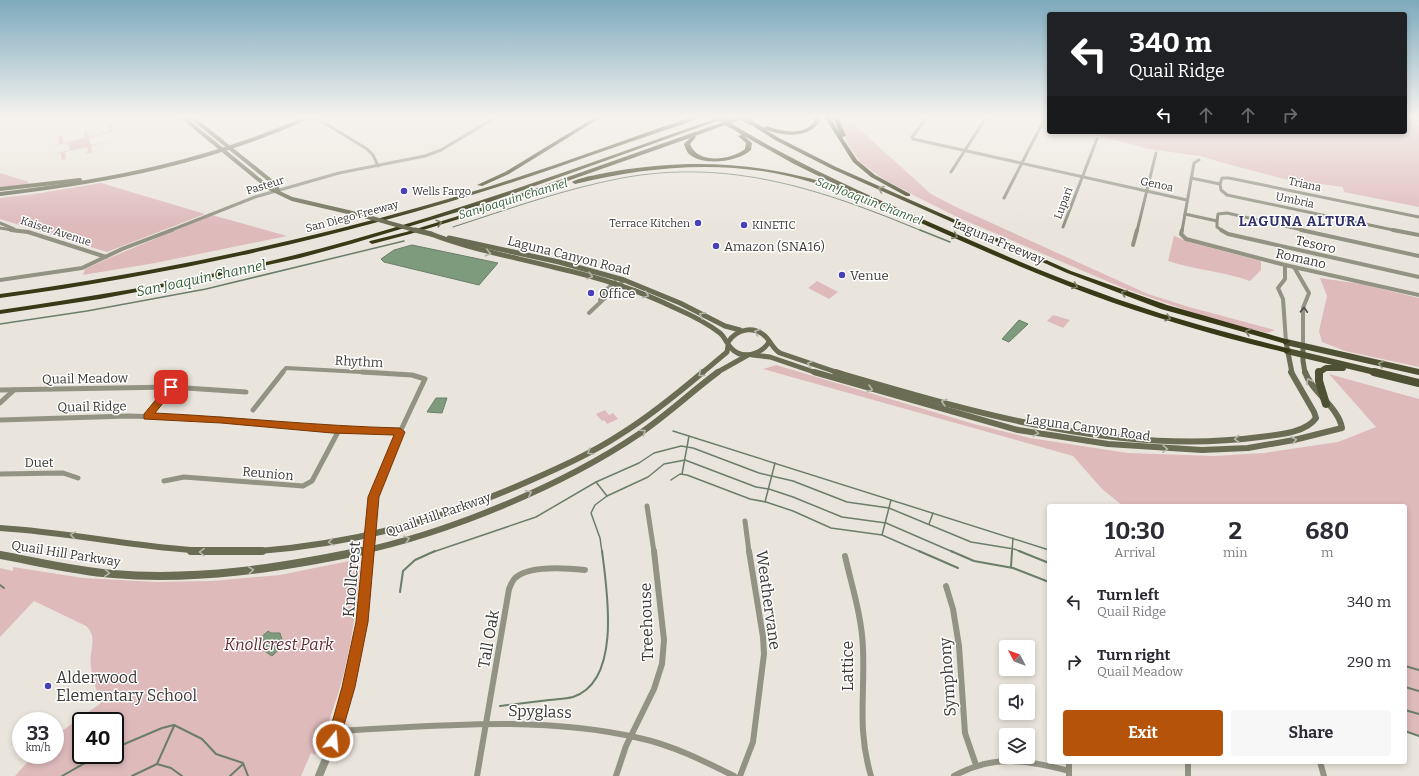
<!DOCTYPE html>
<html lang="en">
<head>
<meta charset="utf-8">
<style>
  :root { --surface:#fff; --page:#f7f7f7; --text:#2b2b33; --muted:#7c7c81; --accent:#b45309 }
  body { margin:0; font-family:Bitter,serif; background:var(--page); color:var(--text); height:100vh; display:flex; flex-direction:column; font-size:15px; white-space:nowrap }
  * { box-sizing:border-box; margin:0 }
  p { font-size:13px; color:var(--muted) }
  .icon { flex:none; width:22px; height:22px; fill:none; stroke:currentColor; stroke-width:2; stroke-linecap:round; stroke-linejoin:round }
  .map { position:relative; flex:1; overflow:hidden }
  .details { position:absolute; left:1047px; top:504px; width:360px; height:260px; display:flex; flex-direction:column; background:var(--surface); border-radius:4px; box-shadow:0 2px 6px #0003 }
  .details>* { flex:none }
  .top-card { position:absolute; left:1047px; top:12px; width:360px; height:122px; border-radius:4px; box-shadow:0 2px 6px #0003; background:#202124; color:#fff; overflow:hidden }
  .needle { width:26px; rotate:311deg }
  .buttons { position:absolute; left:999px; top:640px; display:grid; gap:8px }
  .buttons a { display:grid; place-items:center; width:36px; height:36px; border-radius:4px; background:var(--surface); box-shadow:0 2px 6px #0003; font-size:20px }
  .speed { position:absolute; left:12px; top:712px; display:flex; gap:8px; font-size:20px; font-weight:700; text-align:center }
  .speed>* { display:grid; place-content:center; width:52px; height:52px; border-radius:50%; background:var(--surface); box-shadow:0 2px 6px #0003; line-height:1 }
  .speed small { font-size:10px; font-weight:400 }
  .speed .limit { border:2px solid #111; border-radius:6px; background:#fff; color:#111 }
  .pin { position:absolute; display:grid; place-items:center; width:34px; height:34px; color:#fff; margin:-17px; border-radius:8px; box-shadow:0 2px 6px #0006 }
  .me { position:absolute; width:44px; margin:-22px; rotate:17deg; stroke-linejoin:round; filter:drop-shadow(0 0 3px #0008) }
  .turn { display:flex; align-items:center; gap:14px; height:84px; padding:0 16px; font-size:18px }
  .turn .icon { width:52px; height:52px; stroke-width:2.5 }
  .turn b { display:block; font-size:28px; line-height:34px }
  .lanes { display:flex; align-items:center; height:38px; padding:0 16px; background:#0003; justify-content:center; gap:20px; direction:ltr }
  .lanes .off { opacity:.35 }
  .eta { display:flex; justify-content:space-evenly; align-items:center; height:68px; text-align:center }
  .eta b { font-size:24px; font-weight:700; line-height:28px }
  .primary-button { display:flex; gap:8px; margin-top:auto; padding:8px 16px }
  .primary-button a { flex:1; height:46px; border-radius:4px; background:var(--accent); color:#fff; font-size:16px; font-weight:700; line-height:46px; text-align:center }
  .primary-button a+a { background:var(--page); color:var(--text) }
  ul { padding:0; list-style:none }
  li { display:flex; align-items:center; gap:12px; height:60px; padding:0 16px }
  li div { flex:1 }
  li b { display:block; font-size:15px }
  li em { font-style:normal }
  .map>svg:first-child { display:block }
  .green { fill:#debabb; fill-rule:evenodd }
  .water { fill:#7e9b7d; stroke:#6a7e68 }
  .lines { fill:none; stroke-linecap:round; stroke-linejoin:round }
  .stream-far2 { stroke:#6a7e68; stroke-width:1 }
  .stream-far1 { stroke:#6a7e68; stroke-width:1.5 }
  .stream { stroke:#6a7e68; stroke-width:2 }
  .minor-far3 { stroke:#929383; stroke-width:3 }
  .minor-far2 { stroke:#929383; stroke-width:4 }
  .minor-far1 { stroke:#929383; stroke-width:5 }
  .minor { stroke:#929383; stroke-width:6 }
  .tertiary-far1 { stroke:#929383; stroke-width:6 }
  .tertiary { stroke:#929383; stroke-width:8 }
  .secondary-far3 { stroke:#6a6c54; stroke-width:4 }
  .secondary-far2 { stroke:#6a6c54; stroke-width:5 }
  .secondary-far1 { stroke:#6a6c54; stroke-width:6 }
  .secondary { stroke:#6a6c54; stroke-width:8 }
  .primary-far1 { stroke:#4e5133; stroke-width:6 }
  .primary { stroke:#4e5133; stroke-width:8 }
  .motorway { fill:#373917; fill-rule:evenodd }
  .secondary-bridge-far1 { stroke:#6a6c54; stroke-width:4 }
  .secondary-bridge { stroke:#6a6c54; stroke-width:5 }
  .motorway-bridge { stroke:#373917; stroke-width:5.5 }
  .oneway { stroke:#7d7e68 }
  .oneway2 { stroke:#b4b6aa }
  .oneway3 { stroke:#4c4b45 }
  .oneway4 { stroke:#959785 }
  .route { fill:#b45309; stroke:#753606 }
  .poi-dot { fill:#4742b8; stroke:#fff; stroke-width:1.5 }
  .labels { text-anchor:middle; stroke-width:3; stroke-linejoin:round; paint-order:stroke }
  .far-street-label { font-size:11px; fill:#3b3936; stroke:#fff }
  .far-poi-label { font-size:11px; fill:#3b3936; stroke:#fff; text-anchor:start }
  .far-water-label { font-size:12px; font-style:italic; fill:#356035; stroke:#fff }
  .street-label { font-size:13px; fill:#3b3936; stroke:#fff }
  .poi-label { font-size:13px; fill:#3b3936; stroke:#fff; text-anchor:start }
  .far-district-label { font-size:14px; font-weight:bold; letter-spacing:1px; fill:#2f316b; stroke:#fff }
  .water-label { font-size:14px; font-style:italic; fill:#356035; stroke:#fff }
  .near-street-label { font-size:16px; fill:#3b3936; stroke:#fff }
  .near-park-label { font-size:16px; font-style:italic; fill:#632930; stroke:#fff }
  .near-poi-label { font-size:16px; fill:#3b3936; stroke:#fff; text-anchor:start }
</style>
</head>
<body>
<div class="map">
<svg width="1419" height="776" viewBox="0 0 1419 776">
  <rect width="100%" height="100%" fill="#eae5dc"/>
  <g class="green">
    <path d="M 838,116 L 849,116 L 857,127 L 931,194 L 956,207 L 1148,294 L 1189,307 L 1275,330 L 1267,333 L 1203,316 L 1123,288 L 957,217 L 919,198 L 885,180 L 860,162 L 848,144 Z"/>
    <path d="M 1405,116 L 1419,116 L 1419,207 L 1344,192 L 1343,187 L 1284,179 L 1231,165 L 1200,156 L 1149,149 L 1085,132 L 1405,132 Z"/>
    <path d="M 109,122 L 110,122 L 113,131 L 89,138 L 91,145 L 112,141 L 91,146 L 92,153 L 84,154 L 88,152 L 87,147 L 65,152 L 66,159 L 62,160 L 61,153 L 49,155 L 70,150 L 68,143 L 49,146 L 59,144 L 58,137 L 62,136 L 63,143 L 85,138 L 83,131 L 87,130 L 89,137 L 109,131 Z"/>
    <path d="M 0,173 L 29,182 L 27,185 L 0,187 Z"/>
    <path d="M 101,183 L 205,214 L 107,252 L 0,219 L 0,198 L 35,194 Z"/>
    <path d="M 212,215 L 287,236 L 155,263 L 83,275 L 85,269 L 114,256 Z"/>
    <path d="M 1174,236 L 1189,242 L 1261,261 L 1261,270 L 1250,281 C 1223,271 1195,270 1168,261 Z"/>
    <path d="M 1320,278 L 1361,284 L 1419,298 L 1419,367 L 1345,351 L 1322,342 L 1319,331 L 1327,296 Z"/>
    <path d="M 817,281 L 838,292 L 829,299 L 808,288 Z"/>
    <path d="M 1053,315 L 1070,320 L 1063,328 L 1047,321 Z"/>
    <path d="M 776,365 L 974,424 L 1030,438 L 1128,453 L 1214,456 L 1264,453 L 1338,442 L 1376,427 L 1329,374 L 1419,399 L 1419,736 L 1405,730 L 1405,506 L 1123,506 L 1102,489 L 1073,456 L 763,369 Z"/>
    <path d="M 605,410 L 609,415 L 613,413 L 618,419 L 607,424 L 604,420 L 602,421 L 596,414 Z"/>
    <path d="M 349,561 L 360,567 C 356,615 349,666 332,712 C 327,726 321,741 315,755 L 311,753 L 301,776 L 15,776 L 34,755 L 55,755 L 55,736 L 101,703 C 97,691 92,678 91,667 C 88,651 99,638 86,626 L 34,601 L 0,637 L 0,568 L 13,571 L 13,567 L 83,578 L 155,582 L 211,581 L 280,575 ZM 81,721 L 115,721 L 115,755 L 81,755 Z"/>
  </g>
  <g class="water">
    <path d="M 412,245 L 498,263 L 479,285 L 384,262 L 381,259 L 394,250 Z"/>
    <path d="M 1019,320 L 1028,324 L 1009,342 L 1002,339 Z"/>
    <path d="M 436,398 L 447,398 L 442,413 L 427,412 Z"/>
    <path d="M 268,631 L 271,633 L 280,633 L 282,640 L 286,643 L 272,656 L 254,644 Z"/>
  </g>
  <g class="lines">
    <g class="stream-far2">
      <path d="M 1405,120 L 1419,121"/>
      <path d="M 453,227 C 509,209 564,189 622,178 C 731,158 823,190 922,231"/>
    </g>
    <g class="stream-far1">
      <path d="M 920,230 L 950,242"/>
      <path d="M 0,324 L 87,311 L 206,289 L 404,241"/>
      <path d="M 673,431 L 1049,550"/>
      <path d="M 682,474 L 689,436"/>
      <path d="M 671,480 L 680,474 L 687,475 L 750,499 L 766,502 L 793,511 L 831,528 L 882,535 L 921,552"/>
      <path d="M 596,482 L 607,496"/>
      <path d="M 765,502 L 775,463"/>
      <path d="M 929,524 L 933,513"/>
      <path d="M 882,535 L 891,500"/>
      <path d="M 433,552 L 536,517 L 596,482 L 639,463 L 654,453 L 681,446 L 693,448 L 759,473 L 793,481 L 847,502 L 889,508 L 971,542 L 1014,549 L 1022,552"/>
      <path d="M 602,552 L 600,538 L 591,513 L 595,505 L 607,496 L 648,477 L 664,464 L 685,460 L 756,487 L 769,489 L 793,497 L 842,517 L 886,523 L 953,552"/>
      <path d="M 1012,552 L 1013,538"/>
    </g>
    <g class="stream">
      <path d="M 919,551 L 958,568"/>
      <path d="M 951,551 L 974,561 L 1013,568 L 1049,582"/>
      <path d="M 1019,551 L 1049,563"/>
      <path d="M 1011,567 L 1012,551"/>
      <path d="M 0,585 L 4,588"/>
      <path d="M 400,592 L 403,571 L 415,560 L 435,551"/>
      <path d="M 1405,666 L 1419,670"/>
      <path d="M 1405,687 L 1419,691"/>
      <path d="M 500,706 C 516,704 532,702 549,700 C 556,699 565,699 573,697 C 622,681 607,590 602,551"/>
      <path d="M 1405,710 L 1419,714"/>
      <path d="M 1405,731 L 1419,736"/>
      <path d="M 115,748 L 162,728 L 174,725 L 202,739 L 216,754 L 243,763 L 248,776"/>
      <path d="M 157,764 L 174,726"/>
      <path d="M 62,776 L 99,755"/>
      <path d="M 132,776 L 157,764 L 171,768 L 182,776"/>
      <path d="M 230,776 L 243,764"/>
    </g>
    <g class="minor-far3">
      <path d="M 313,116 L 367,149 L 373,155 L 378,166"/>
      <path d="M 928,116 L 912,137 L 913,139 L 1187,200"/>
      <path d="M 0,119 L 3,116"/>
      <path d="M 951,172 L 987,116"/>
      <path d="M 1191,178 L 1220,184 L 1222,178 L 1229,178 L 1419,217"/>
      <path d="M 1220,184 L 1221,190 L 1227,195 L 1398,231"/>
      <path d="M 1004,198 L 1045,118"/>
      <path d="M 1185,214 L 1217,221 L 1218,214 L 1227,213 L 1306,231"/>
      <path d="M 1217,221 L 1217,227 L 1223,231"/>
      <path d="M 0,223 L 14,229"/>
      <path d="M 1063,227 L 1097,139"/>
      <path d="M 0,228 L 18,231"/>
      <path d="M 169,231 L 255,197 L 339,173 L 425,156 L 441,150 L 498,116"/>
      <path d="M 1137,231 L 1156,153"/>
      <path d="M 1182,231 L 1194,163 L 1199,160"/>
    </g>
    <g class="minor-far2">
      <path d="M 11,230 L 28,232 L 106,257"/>
      <path d="M 1182,230 L 1181,234 L 1186,239 L 1285,265 L 1419,295"/>
      <path d="M 1221,230 L 1228,234 L 1419,277"/>
      <path d="M 1301,230 L 1419,256"/>
      <path d="M 1393,230 L 1419,235"/>
      <path d="M 1133,245 L 1137,230"/>
      <path d="M 1285,265 L 1285,279 L 1278,288 L 1283,299 L 1286,342"/>
      <path d="M 1294,267 L 1309,293 L 1303,308 L 1303,346"/>
      <path d="M 0,280 L 82,268 L 122,249 L 172,230"/>
      <path d="M 600,300 L 607,289 L 615,282"/>
      <path d="M 589,313 L 624,280"/>
      <path d="M 282,373 L 286,368 L 380,373"/>
    </g>
    <g class="minor-far1">
      <path d="M 0,390 L 171,387 L 246,392"/>
      <path d="M 0,403 L 14,390"/>
      <path d="M 253,410 L 283,372"/>
      <path d="M 147,416 L 171,387"/>
      <path d="M 0,420 L 129,416 L 221,419 L 331,430 L 400,432 L 425,379 L 412,375 L 362,372"/>
      <path d="M 0,474 L 63,473 L 78,478"/>
      <path d="M 164,481 L 184,477 L 303,486 L 312,481 L 339,430"/>
      <path d="M 647,506 L 654,552"/>
      <path d="M 745,521 L 749,552"/>
    </g>
    <g class="minor">
      <path d="M 845,556 C 852,587 862,617 863,649 C 865,696 857,729 871,776"/>
      <path d="M 946,586 L 953,609 L 959,646 L 965,733 L 976,765"/>
      <path d="M 337,731 C 437,726 540,715 639,738 C 672,745 704,761 734,776"/>
      <path d="M 1069,762 L 1069,776"/>
      <path d="M 1188,762 L 1188,776"/>
      <path d="M 1320,762 L 1324,776"/>
      <path d="M 477,776 L 509,589 C 511,585 512,581 515,578 C 529,565 567,568 585,570"/>
      <path d="M 616,776 L 626,746 L 654,689 L 662,664 L 664,640 L 654,551"/>
      <path d="M 740,776 L 753,742 L 764,654 L 763,637 L 749,551"/>
      <path d="M 954,776 C 994,754 1027,760 1069,771"/>
    </g>
    <path class="tertiary-far1" d="M 370,552 L 374,497 L 400,432"/>
    <path class="tertiary" d="M 319,776 C 325,761 332,746 337,731 C 355,673 365,612 370,551"/>
    <g class="secondary-far3">
      <path d="M 181,116 L 269,188 L 292,199 L 361,215"/>
      <path d="M 190,116 L 276,185 L 278,191"/>
      <path d="M 0,189 L 80,180"/>
      <path d="M 0,194 C 111,181 209,162 311,116"/>
    </g>
    <g class="secondary-far2">
      <path d="M 431,234 C 472,250 515,257 557,268 C 598,277 638,290 675,308 C 691,315 707,323 720,333 C 725,337 726,343 731,348 C 742,360 761,355 769,342"/>
      <path d="M 449,238 L 559,262 L 624,280 L 680,303 L 725,326 L 740,330"/>
      <path d="M 728,342 C 737,329 754,325 766,337 C 771,342 773,349 780,353 L 839,373"/>
      <path d="M 1286,342 L 1292,373"/>
      <path d="M 1303,346 L 1303,361 L 1305,373"/>
      <path d="M 752,355 L 770,357 L 817,373"/>
      <path d="M 702,373 L 727,352 L 728,346"/>
      <path d="M 716,373 L 748,355"/>
    </g>
    <g class="secondary-far1">
      <path d="M 814,372 L 1018,430 L 1108,444 L 1202,450 L 1248,448 L 1294,440 L 1342,428 C 1338,406 1312,393 1305,372"/>
      <path d="M 835,372 C 972,412 1117,456 1260,437 C 1277,435 1306,433 1316,418 L 1314,412 L 1291,372"/>
      <path d="M 0,528 C 80,533 158,552 238,552"/>
      <path d="M 248,552 C 349,545 437,522 529,481 C 561,467 592,453 621,434 C 650,416 677,394 703,372"/>
      <path d="M 358,552 C 448,533 562,486 639,434 C 667,415 691,392 718,372"/>
    </g>
    <g class="secondary">
      <path d="M 191,551 L 262,551"/>
      <path d="M 0,555 C 38,562 75,571 113,574 C 197,581 280,568 362,551"/>
    </g>
    <g class="primary-far1">
      <path d="M 1286,342 L 1419,372"/>
      <path d="M 1287,351 L 1379,373"/>
      <path d="M 1318,373 L 1326,368 L 1343,368"/>
    </g>
    <g class="primary">
      <path d="M 1319,372 L 1319,381 L 1326,404"/>
      <path d="M 1374,372 L 1419,383"/>
    </g>
    <g class="motorway">
      <path d="M 597,116 L 603,116 L 509,174 L 482,186 L 477,185 L 505,172 Z"/>
      <path d="M 694,116 L 702,116 C 688,124 670,128 654,134 C 623,144 592,155 561,166 C 378,229 191,272 0,298 L 0,294 C 145,274 287,245 427,205 C 517,180 605,147 694,116 Z"/>
      <path d="M 723,116 L 731,116 L 484,204 L 351,244 L 300,258 L 200,280 L 100,299 L 0,314 L 0,310 C 117,293 234,273 348,241 C 475,206 598,160 723,116 Z"/>
      <path d="M 740,116 L 748,116 L 729,124 L 732,124 C 790,160 851,187 913,215 C 973,241 1033,269 1095,291 C 1159,315 1224,332 1290,349 L 1291,351 L 1287,353 C 1220,337 1154,318 1089,294 C 1005,262 923,224 841,187 L 841,189 L 839,190 C 817,184 796,177 774,173 C 707,161 641,168 575,184 L 572,182 C 580,177 606,173 616,171 C 697,158 762,163 841,187 L 794,164 L 744,136 L 752,143 L 751,150 C 738,162 701,167 688,153 C 686,150 685,147 684,144 L 690,138 L 459,219 L 410,234 L 372,244 L 369,242 L 370,241 L 406,232 L 455,217 ZM 728,124 L 728,126 L 742,135 L 738,136 L 746,143 L 745,149 C 731,160 698,165 690,144 L 696,137 L 695,136 Z"/>
      <path d="M 813,116 L 818,116 L 820,121 C 809,139 783,136 766,130 L 779,138 L 836,167 L 1071,271 L 1167,305 L 1289,340 L 1290,342 L 1286,344 L 1161,309 L 1067,273 L 832,169 L 775,140 L 747,122 L 752,121 L 764,128 L 766,126 C 781,131 805,137 814,121 Z"/>
      <path d="M 824,116 L 829,116 L 839,132 L 833,116 L 838,116 L 846,136 L 842,137 L 857,160 L 875,175 L 910,194 L 910,196 L 906,196 L 871,177 L 853,162 Z"/>
    </g>
    <path class="secondary-bridge-far1" d="M 361,215 L 418,231"/>
    <path class="secondary-bridge" d="M 415,230 L 431,234"/>
    <g class="motorway-bridge">
      <path d="M 718,116 L 730,125"/>
      <path d="M 741,116 L 750,122"/>
    </g>
  </g>
  <defs><path id="oneway-chevron" d="M-2-3.5L2.5 0L-2 3.5" fill="none" stroke-width="1.6" stroke-linecap="round" stroke-linejoin="round"/></defs>
  <g class="oneway">
    <use href="#oneway-chevron" transform="translate(881 189) rotate(-156)"/>
    <use href="#oneway-chevron" transform="translate(439 223) rotate(-18)"/>
    <use href="#oneway-chevron" transform="translate(955 236) rotate(24)"/>
    <use href="#oneway-chevron" transform="translate(1075 286) rotate(21)"/>
    <use href="#oneway-chevron" transform="translate(1124 293) rotate(-159)"/>
    <use href="#oneway-chevron" transform="translate(1168 318) rotate(17)"/>
    <use href="#oneway-chevron" transform="translate(1248 332) rotate(-165)"/>
  </g>
  <g class="oneway2">
    <use href="#oneway-chevron" transform="translate(488 253) rotate(13)"/>
    <use href="#oneway-chevron" transform="translate(590 276) rotate(15)"/>
    <use href="#oneway-chevron" transform="translate(646 295) rotate(22)"/>
    <use href="#oneway-chevron" transform="translate(702 315) rotate(-152)"/>
    <use href="#oneway-chevron" transform="translate(757 332) rotate(-160)"/>
    <use href="#oneway-chevron" transform="translate(810 364) rotate(-161)"/>
    <use href="#oneway-chevron" transform="translate(701 374) rotate(142)"/>
    <use href="#oneway-chevron" transform="translate(1309 381) rotate(-117)"/>
    <use href="#oneway-chevron" transform="translate(870 389) rotate(16)"/>
    <use href="#oneway-chevron" transform="translate(944 402) rotate(-164)"/>
    <use href="#oneway-chevron" transform="translate(643 432) rotate(-34)"/>
    <use href="#oneway-chevron" transform="translate(1036 433) rotate(11)"/>
    <use href="#oneway-chevron" transform="translate(1237 439) rotate(176)"/>
    <use href="#oneway-chevron" transform="translate(1294 440) rotate(-11)"/>
    <use href="#oneway-chevron" transform="translate(1165 449) rotate(3)"/>
    <use href="#oneway-chevron" transform="translate(590 452) rotate(152)"/>
    <use href="#oneway-chevron" transform="translate(529 493) rotate(-25)"/>
    <use href="#oneway-chevron" transform="translate(73 535) rotate(-171)"/>
    <use href="#oneway-chevron" transform="translate(407 539) rotate(-16)"/>
    <use href="#oneway-chevron" transform="translate(331 542) rotate(171)"/>
    <use href="#oneway-chevron" transform="translate(202 552) rotate(-178)"/>
    <use href="#oneway-chevron" transform="translate(251 570) rotate(-6)"/>
    <use href="#oneway-chevron" transform="translate(107 573) rotate(5)"/>
  </g>
  <use class="oneway3" href="#oneway-chevron" transform="translate(1304 310) rotate(-87)"/>
  <use class="oneway4" href="#oneway-chevron" transform="translate(1381 364) rotate(-167)"/>
  <linearGradient id="sky" x2="0" y2="1"><stop stop-color="#7daabd"/><stop offset="0.52" stop-color="#f6f3ef"/><stop offset="1" stop-color="#f6f3ef" stop-opacity="0"/></linearGradient>
  <rect width="1419" height="225" fill="url(#sky)"/>
  <path class="route" d="M 171,384 L 176,387 L 155,413 C 237,417 318,426 400,428 L 405,432 L 379,497 L 368,622 L 355,687 L 338,746 L 333,748 L 329,746 L 327,741 L 342,687 L 356,622 L 368,497 L 394,435 L 332,433 L 221,423 L 144,419 L 144,414 L 168,385 Z"/>
  <g class="poi-dot">
    <circle cx="404" cy="191" r="4"/>
    <circle cx="698" cy="223" r="4"/>
    <circle cx="744" cy="225" r="4"/>
    <circle cx="716" cy="246" r="4"/>
    <circle cx="842" cy="275" r="4"/>
    <circle cx="591" cy="293" r="4"/>
    <circle cx="48" cy="686" r="4"/>
  </g>
  <g class="labels">
    <g class="far-street-label">
      <text transform="translate(1157 184) rotate(12)" y="4">Genoa</text>
      <text transform="translate(1305 184) rotate(12)" y="4">Triana</text>
      <text transform="translate(265 185) rotate(-17)" y="4">Pasteur</text>
      <text transform="translate(1295 200) rotate(12)" y="4">Umbria</text>
      <text transform="translate(1063 203) rotate(-69)" y="4">Lupari</text>
      <text transform="translate(352 216) rotate(-15)" y="4">San Diego Freeway</text>
      <text transform="translate(56 231) rotate(18)" y="4">Kaiser Avenue</text>
    </g>
    <g class="far-poi-label">
      <text x="412" y="195">Wells Fargo</text>
      <text x="690" y="227" text-anchor="end">Terrace Kitchen</text>
      <text x="752" y="229">KINETIC</text>
    </g>
    <g class="far-water-label">
      <text transform="translate(513 199) rotate(-17)" y="4">San Joaquin Channel</text>
      <text transform="translate(869 201) rotate(21)" y="4">San Joaquin Channel</text>
    </g>
    <g class="street-label">
      <text transform="translate(999 241) rotate(23)" y="5">Laguna Freeway</text>
      <text transform="translate(1316 244) rotate(13)" y="5">Tesoro</text>
      <text transform="translate(569 255) rotate(14)" y="5">Laguna Canyon Road</text>
      <text transform="translate(1301 258) rotate(13)" y="5">Romano</text>
      <text transform="translate(359 361) rotate(3)" y="5">Rhythm</text>
      <text transform="translate(85 378) rotate(-1)" y="5">Quail Meadow</text>
      <text transform="translate(92 406) rotate(-1)" y="5">Quail Ridge</text>
      <text transform="translate(1088 427) rotate(8)" y="5">Laguna Canyon Road</text>
      <text x="39" y="467">Duet</text>
      <text transform="translate(268 473) rotate(5)" y="5">Reunion</text>
      <text transform="translate(438 514) rotate(-19)" y="5">Quail Hill Parkway</text>
      <text transform="translate(66 553) rotate(9)" y="5">Quail Hill Parkway</text>
    </g>
    <g class="poi-label">
      <text x="724" y="251">Amazon (SNA16)</text>
      <text x="850" y="280">Venue</text>
      <text x="599" y="298">Office</text>
    </g>
    <g class="far-district-label">
      <text x="1303" y="226">LAGUNA ALTURA</text>
    </g>
    <g class="water-label">
      <text transform="translate(201 278) rotate(-12)" y="5">San Joaquin Channel</text>
    </g>
    <g class="near-street-label">
      <text transform="translate(351 579) rotate(-85)" y="6">Knollcrest</text>
      <text transform="translate(769 600) rotate(82)" y="6">Weathervane</text>
      <text transform="translate(646 622) rotate(-92)" y="6">Treehouse</text>
      <text transform="translate(488 639) rotate(-80)" y="6">Tall Oak</text>
      <text transform="translate(847 666) rotate(-90)" y="6">Lattice</text>
      <text transform="translate(947 677) rotate(-94)" y="6">Symphony</text>
      <text transform="translate(540 711) rotate(2)" y="6">Spyglass</text>
    </g>
    <g class="near-park-label">
      <text x="279" y="650">Knollcrest Park</text>
    </g>
    <g class="near-poi-label">
      <text x="56" y="683">Alderwood<tspan x="56" dy="18">Elementary School</tspan></text>
    </g>
  </g>
</svg>
<div class="buttons">
<a><svg class="needle" viewBox="-14 -14 28 28"><path d="M0-13l5 13h-10z" fill="#e53935"/><path d="M0 13l5-13h-10z" fill="#7c7c81"/></svg></a>
<a><svg class="icon" aria-label="sound" viewBox="0 0 24 24"><path d="M4 9h4l5-4v14l-5-4H4zM17 9q2 3 0 6"/></svg></a>
<a><svg class="icon" aria-label="layers" viewBox="0 0 24 24"><path d="M12 4l9 5-9 5-9-5zM3 14l9 5 9-5"/></svg></a>
</div>
<div class="speed"><div>33<small>km/h</small></div><div class="limit">40</div></div>
<div class="pin" style="left:171px;top:387px;background:#d93025"><svg class="icon" aria-label="arrive" viewBox="0 0 24 24"><path d="M6 21V4h12l-3 4 3 4H6"/></svg></div>
<svg class="me" style="left:333px;top:741px" viewBox="-20 -20 40 40"><circle r="17" fill="#b45309" stroke="#fff" stroke-width="3"/><path d="M0-11L8 9 0 5-8 9z" fill="#fff"/></svg>
<div class="top-card">
<div class="turn"><svg class="icon" aria-label="left" viewBox="0 0 24 24"><path d="M17 20v-9H6M10 6l-5 5 5 5"/></svg><div><b>340 m</b>Quail Ridge</div></div>
<div class="lanes"><svg class="icon" aria-label="left" viewBox="0 0 24 24"><path d="M17 20v-9H6M10 6l-5 5 5 5"/></svg><svg class="icon off" aria-label="ahead" viewBox="0 0 24 24"><path d="M12 20V5M6 11l6-6 6 6"/></svg><svg class="icon off" aria-label="ahead" viewBox="0 0 24 24"><path d="M12 20V5M6 11l6-6 6 6"/></svg><svg class="icon off" aria-label="right" viewBox="0 0 24 24"><path d="M7 20v-9h11M14 6l5 5-5 5"/></svg></div>
</div>
<section class="details">
<div class="eta">
<div><b>10:30</b><p>Arrival</p></div>
<div><b>2</b><p>min</p></div>
<div><b>680</b><p>m</p></div>
</div>
<ul>
<li><svg class="icon" aria-label="left" viewBox="0 0 24 24"><path d="M17 20v-9H6M10 6l-5 5 5 5"/></svg><div><b>Turn left</b><p>Quail Ridge</p></div><em>340 m</em></li>
<li><svg class="icon" aria-label="right" viewBox="0 0 24 24"><path d="M7 20v-9h11M14 6l5 5-5 5"/></svg><div><b>Turn right</b><p>Quail Meadow</p></div><em>290 m</em></li>
</ul>
<div class="primary-button"><a>Exit</a><a>Share</a></div>
</section>
</div>
</body>
</html>
